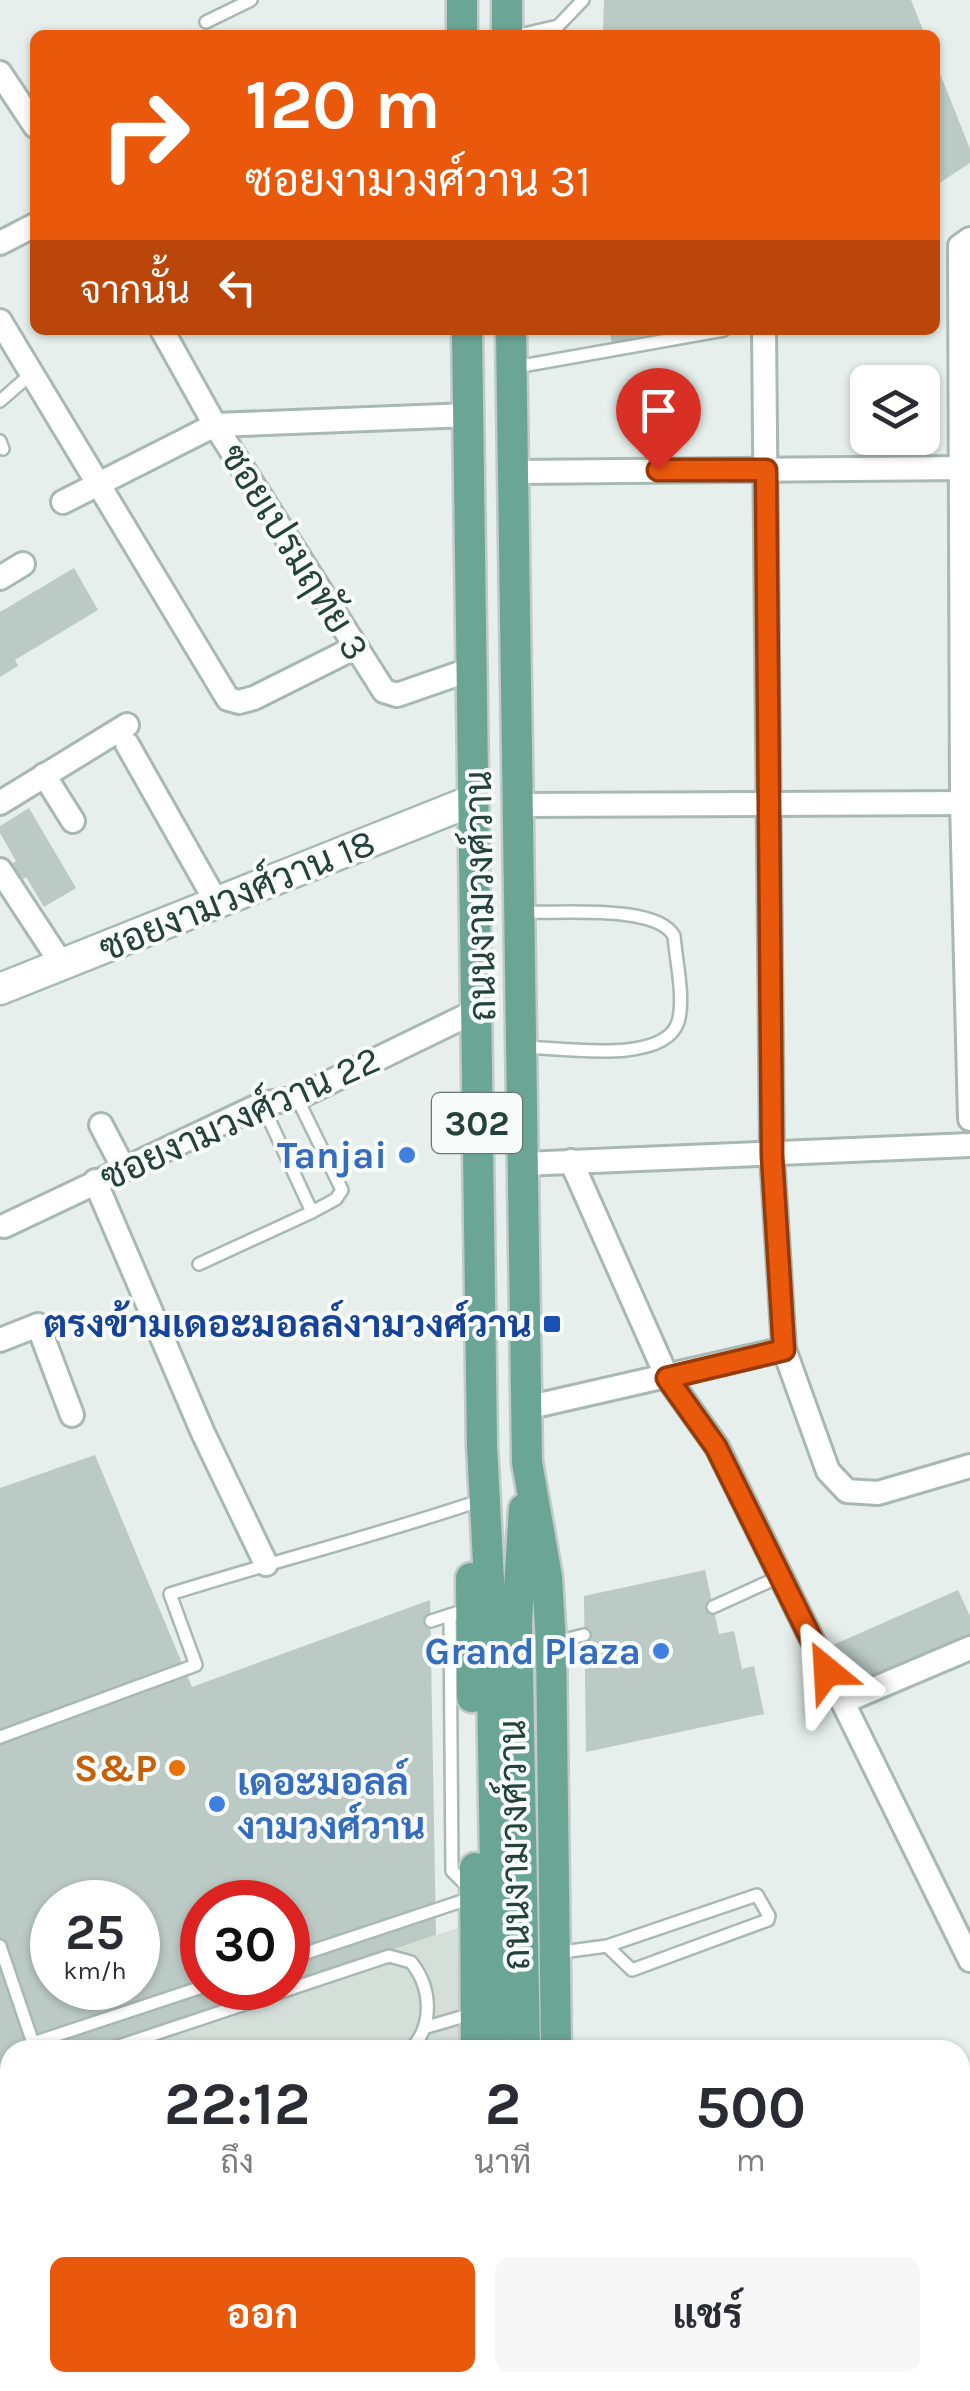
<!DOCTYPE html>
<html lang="th">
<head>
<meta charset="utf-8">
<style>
  :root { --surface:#fff; --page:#f7f7f7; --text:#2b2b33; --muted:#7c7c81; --accent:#ea580c }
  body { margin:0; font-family:Karla,Sarabun,sans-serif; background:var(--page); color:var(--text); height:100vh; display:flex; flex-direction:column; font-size:38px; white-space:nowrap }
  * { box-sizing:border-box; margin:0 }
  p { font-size:32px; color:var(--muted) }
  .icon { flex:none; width:55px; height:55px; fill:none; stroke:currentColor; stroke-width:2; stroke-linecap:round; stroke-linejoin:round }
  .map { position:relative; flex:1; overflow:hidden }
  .details { position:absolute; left:0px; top:2040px; width:970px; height:352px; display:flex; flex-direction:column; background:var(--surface); border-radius:30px 30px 0 0; box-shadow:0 2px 8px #0004 }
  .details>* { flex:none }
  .banner { position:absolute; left:30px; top:30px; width:910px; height:305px; border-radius:15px; box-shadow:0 2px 8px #0004; background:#ea580c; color:#fff; overflow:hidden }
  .tools { position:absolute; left:850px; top:365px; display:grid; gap:20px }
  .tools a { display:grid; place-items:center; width:90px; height:90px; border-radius:15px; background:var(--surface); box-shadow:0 2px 8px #0004; font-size:50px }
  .speed { position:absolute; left:30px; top:1880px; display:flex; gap:20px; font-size:50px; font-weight:700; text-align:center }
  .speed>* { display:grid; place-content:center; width:130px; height:130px; border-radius:50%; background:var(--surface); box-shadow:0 2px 8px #0004; line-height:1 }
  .speed small { font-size:25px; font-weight:400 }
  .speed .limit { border:15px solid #d22; background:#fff; color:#111 }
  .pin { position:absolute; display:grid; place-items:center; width:85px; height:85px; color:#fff; margin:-102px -42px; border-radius:50% 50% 50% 0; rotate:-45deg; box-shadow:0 0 10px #0007 }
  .pin .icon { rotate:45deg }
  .me { position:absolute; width:110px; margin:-55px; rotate:333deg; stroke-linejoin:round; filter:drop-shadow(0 0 8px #0008) }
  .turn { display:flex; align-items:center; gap:35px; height:210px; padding:0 50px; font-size:45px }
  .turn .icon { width:130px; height:130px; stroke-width:2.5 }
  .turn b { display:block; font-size:70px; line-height:85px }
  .then { display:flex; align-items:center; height:95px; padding:0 50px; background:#0003; gap:20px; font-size:38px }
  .eta { display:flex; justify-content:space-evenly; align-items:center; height:170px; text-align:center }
  .eta b { font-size:60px; font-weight:700; line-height:70px }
  .action { display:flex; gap:20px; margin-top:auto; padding:20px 50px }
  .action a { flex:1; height:115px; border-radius:15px; background:var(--accent); color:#fff; font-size:40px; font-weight:700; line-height:115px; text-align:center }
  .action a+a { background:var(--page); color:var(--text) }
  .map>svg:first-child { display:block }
  .built { fill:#d4dfda }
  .building { fill:#bbcac4; fill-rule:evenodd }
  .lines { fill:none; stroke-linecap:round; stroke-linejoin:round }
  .lane-casing { stroke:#a8b8b2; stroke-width:16 }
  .street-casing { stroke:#a8b8b2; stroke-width:28 }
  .secondary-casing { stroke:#a4bbb3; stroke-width:35 }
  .primary-casing { stroke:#c2cac8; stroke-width:35 }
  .lane { stroke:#fff; stroke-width:11 }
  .street { stroke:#fff; stroke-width:22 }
  .secondary { stroke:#fff; stroke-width:30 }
  .primary { stroke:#6aa596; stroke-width:30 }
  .route-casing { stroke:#983908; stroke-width:25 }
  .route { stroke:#ea580c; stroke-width:18 }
  .shop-dot { fill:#3f7fe0; stroke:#f7fbf9; stroke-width:4 }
  .transit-dot { fill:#1a4fb4; stroke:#f7fbf9; stroke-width:4 }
  .food-dot { fill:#e8710a; stroke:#f7fbf9; stroke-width:4 }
  .labels { text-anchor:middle; stroke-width:8; stroke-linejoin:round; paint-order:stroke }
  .shield { fill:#f7fbf9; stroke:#637a73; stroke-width:2.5 }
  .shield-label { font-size:35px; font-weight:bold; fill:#24423a }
  .street-label { font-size:38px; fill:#24423a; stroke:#f7fbf9 }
  .shop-label { font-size:38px; font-weight:bold; fill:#366cbe; stroke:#f7fbf9; text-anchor:end }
  .transit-label { font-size:38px; font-weight:bold; fill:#164399; stroke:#f7fbf9; text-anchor:end }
  .food-label { font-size:38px; font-weight:bold; fill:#c56008; stroke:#f7fbf9; text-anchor:end }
</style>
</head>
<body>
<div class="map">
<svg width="970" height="2391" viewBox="0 0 970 2391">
  <rect width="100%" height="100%" fill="#e6efeb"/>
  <g class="built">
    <path d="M 464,1926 L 464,2050 L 99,2050 L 288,1985 Z"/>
    <path d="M 10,2081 L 10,2245 L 0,2225 L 0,2084 Z"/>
  </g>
  <g class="building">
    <path d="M 604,0 L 911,0 L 925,35 L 603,35 Z"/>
    <path d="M 935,61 L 970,149 L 970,163 L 935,186 Z"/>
    <path d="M 609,330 L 661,330 L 661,332 L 612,343 Z"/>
    <path d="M 74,568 L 98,610 L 15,660 L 18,666 L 0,677 L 0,612 Z"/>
    <path d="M 29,808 L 76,888 L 44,907 L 26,877 L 19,882 L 10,865 L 16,861 L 0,833 L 0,826 Z"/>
    <path d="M 95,1455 L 192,1687 L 430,1600 L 436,1935 L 288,1985 L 288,1902 L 202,1902 L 202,1988 L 280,1988 L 99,2050 L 10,2050 L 10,2081 L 0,2084 L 0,1488 ZM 52,1902 L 138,1902 L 138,1988 L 52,1988 Z"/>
    <path d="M 705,1570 L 719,1634 L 734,1631 L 742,1669 L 754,1666 L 764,1714 L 586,1752 L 584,1596 Z"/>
    <path d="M 958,1590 L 970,1616 L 970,1641 L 849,1695 L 826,1648 Z"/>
  </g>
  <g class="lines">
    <defs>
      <g id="lane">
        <path d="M 206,22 L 251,0"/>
        <path d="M 519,35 L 558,26 L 583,0"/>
        <path d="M 516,367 L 724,330"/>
        <path d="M 0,401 L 31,374"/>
        <path d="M 0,441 L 3,449"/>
        <path d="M 523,912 C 559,914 657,904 674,936 C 676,961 685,999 678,1022 C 664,1065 562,1048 525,1047"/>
        <path d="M 262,1104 L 312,1212 L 336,1199 L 342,1190 L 297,1098"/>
        <path d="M 199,1264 L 312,1212"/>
        <path d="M 713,1607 L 779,1577"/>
        <path d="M 450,1615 L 452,1871 L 472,1891"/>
        <path d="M 431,1621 L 456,1613"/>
        <path d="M 555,1642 L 584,1635"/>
        <path d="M 0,1737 L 196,1665 L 170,1594 C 272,1562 374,1536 476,1502"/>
        <path d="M 0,1946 L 33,2043 L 202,1987"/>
        <path d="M 555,1953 L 607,1946 L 757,1895 L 769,1916 L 768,1920 L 632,1970 L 607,1946"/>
        <path d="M 288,1959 L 471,1898"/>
        <path d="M 427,2027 L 475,2013"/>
        <path d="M 107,2050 L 389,1956 L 411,1962 C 432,1988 434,2026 410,2050"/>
        <path d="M 0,2086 L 10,2083"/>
        <path d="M 0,2203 L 10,2199"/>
        <path d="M 783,2382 L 785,2391"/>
        <path d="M 0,2383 L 117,2387"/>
        <path d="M 386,2391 L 407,2382"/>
      </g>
      <g id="street">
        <path d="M 0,73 L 35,126"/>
        <path d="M 970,239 L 960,246 L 962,803 L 970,1119"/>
        <path d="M 0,243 L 35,225"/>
        <path d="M 0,321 L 228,699 L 239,702 L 254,698 L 356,647"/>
        <path d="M 162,330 L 215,425 L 384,691 L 397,695 L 472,669"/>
        <path d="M 764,330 L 772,1156 L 784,1349 L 828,1471 L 847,1491 L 878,1493 L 970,1466"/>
        <path d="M 515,472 L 970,468"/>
        <path d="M 63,502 L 215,425 L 469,415"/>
        <path d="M 0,578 L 23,564"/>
        <path d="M 127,744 L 217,903"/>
        <path d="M 44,775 L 73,821"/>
        <path d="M 0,803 L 127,725"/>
        <path d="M 519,805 L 970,803"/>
        <path d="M 0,870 L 63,966"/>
        <path d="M 101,1125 L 124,1169"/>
        <path d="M 571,1161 L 667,1377 L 717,1447 L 970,1960"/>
        <path d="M 523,1164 L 970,1145"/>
        <path d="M 95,1181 L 203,1433 L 266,1564"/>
        <path d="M 4,1226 L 262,1104 L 297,1098 L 476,1011"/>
        <path d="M 0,1340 L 38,1325 L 72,1415"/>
        <path d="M 526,1408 L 784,1349"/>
        <path d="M 843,1702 L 970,1648"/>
        <path d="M 0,2307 L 10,2309"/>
      </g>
      <path id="secondary" d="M 0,989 L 474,800"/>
      <g id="primary">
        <path d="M 462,0 L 462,35"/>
        <path d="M 507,0 L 507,35"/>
        <path d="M 467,330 L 482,1446 L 491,1620 L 498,2050"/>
        <path d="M 511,330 L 527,1462 L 547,1577 L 551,1643 L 556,2050"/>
        <path d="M 524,1509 L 517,1621 L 525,2050"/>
        <path d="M 471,1578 L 472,1697"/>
        <path d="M 475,1868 L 476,2050"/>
        <path d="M 483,2382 L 483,2391"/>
        <path d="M 504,2382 L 504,2391"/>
        <path d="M 530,2382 L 531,2391"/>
        <path d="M 559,2382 L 559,2391"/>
      </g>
    </defs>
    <use href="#lane" class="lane-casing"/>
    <use href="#street" class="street-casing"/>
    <use href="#secondary" class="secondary-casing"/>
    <use href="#primary" class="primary-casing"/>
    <use href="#lane" class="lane"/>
    <use href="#street" class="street"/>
    <use href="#secondary" class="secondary"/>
    <use href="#primary" class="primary"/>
  </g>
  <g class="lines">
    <defs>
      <path id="route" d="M 658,470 L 766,470 L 772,1156 L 784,1350 L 667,1378 L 716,1447 L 827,1671"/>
    </defs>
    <use href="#route" class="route-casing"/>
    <use href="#route" class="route"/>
  </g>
  <g class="shop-dot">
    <circle cx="407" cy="1155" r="10"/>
    <circle cx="661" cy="1651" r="10"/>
    <circle cx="217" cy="1804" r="10"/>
  </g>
  <rect class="transit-dot" x="542" y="1314" width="20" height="20" rx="5"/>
  <circle class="food-dot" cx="177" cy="1768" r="10"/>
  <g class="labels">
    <rect class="shield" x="432" y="1093" width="90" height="60" rx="8"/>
    <g class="shield-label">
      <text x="477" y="1135">302</text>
    </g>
    <g class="street-label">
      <text transform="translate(295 552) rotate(58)" y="13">ซอยเปรมฤทัย 3</text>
      <text transform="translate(237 895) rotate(-22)" y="13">ซอยงามวงศ์วาน 18</text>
      <text transform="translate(480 896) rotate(-91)" y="13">ถนนงามวงศ์วาน</text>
      <text transform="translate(240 1118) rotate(-24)" y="13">ซอยงามวงศ์วาน 22</text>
      <text transform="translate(514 1845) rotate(-91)" y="13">ถนนงามวงศ์วาน</text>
    </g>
    <g class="shop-label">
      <text x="387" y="1168">Tanjai</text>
      <text x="641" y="1664">Grand Plaza</text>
      <text x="237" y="1795" text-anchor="start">เดอะมอลล์<tspan x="237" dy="44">งามวงศ์วาน</tspan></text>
    </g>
    <g class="transit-label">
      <text x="532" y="1337">ตรงข้ามเดอะมอลล์งามวงศ์วาน</text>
    </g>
    <g class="food-label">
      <text x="157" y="1781">S&amp;P</text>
    </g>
  </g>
</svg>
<div class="tools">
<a><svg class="icon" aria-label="layers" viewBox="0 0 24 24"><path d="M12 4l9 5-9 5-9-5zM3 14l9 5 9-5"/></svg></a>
</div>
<div class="speed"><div>25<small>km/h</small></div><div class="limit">30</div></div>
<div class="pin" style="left:658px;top:470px;background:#d93025"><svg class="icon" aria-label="arrive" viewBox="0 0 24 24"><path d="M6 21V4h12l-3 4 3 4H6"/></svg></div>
<svg class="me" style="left:827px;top:1671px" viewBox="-20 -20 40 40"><path d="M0-17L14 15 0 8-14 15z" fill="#ea580c" stroke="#fff" stroke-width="4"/></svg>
<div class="banner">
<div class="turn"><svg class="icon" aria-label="right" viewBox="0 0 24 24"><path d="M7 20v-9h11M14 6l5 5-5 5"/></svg><div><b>120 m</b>ซอยงามวงศ์วาน 31</div></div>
<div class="then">จากนั้น<svg class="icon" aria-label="left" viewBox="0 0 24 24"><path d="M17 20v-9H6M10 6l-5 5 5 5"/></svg></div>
</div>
<section class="details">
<div class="eta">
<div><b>22:12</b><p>ถึง</p></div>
<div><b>2</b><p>นาที</p></div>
<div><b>500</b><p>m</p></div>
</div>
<div class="action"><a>ออก</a><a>แชร์</a></div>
</section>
</div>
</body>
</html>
